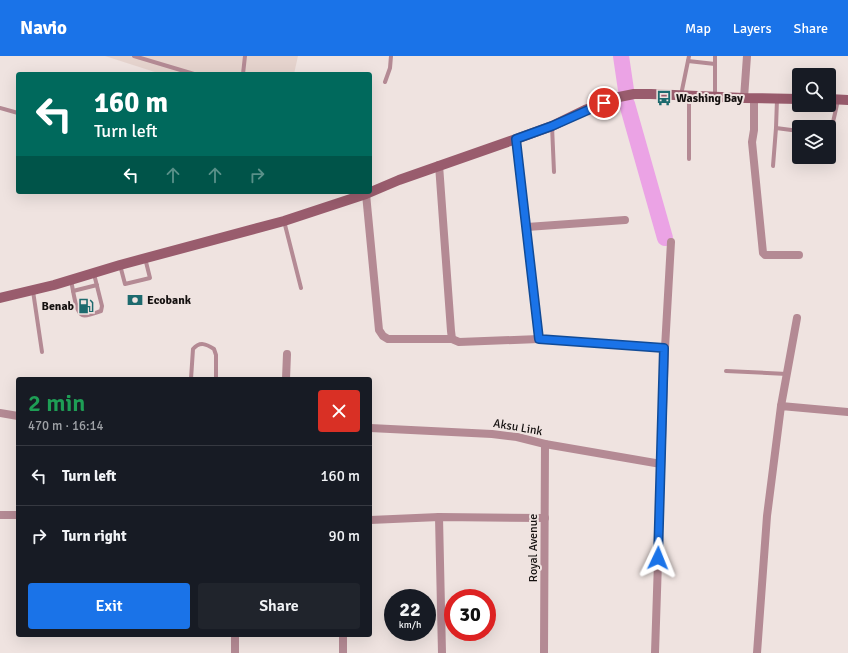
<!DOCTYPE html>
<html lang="en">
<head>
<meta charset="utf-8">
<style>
  :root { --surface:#171b24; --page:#20242c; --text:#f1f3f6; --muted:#9ea1a6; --line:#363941; --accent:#1a73e8 }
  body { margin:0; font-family:Signika,sans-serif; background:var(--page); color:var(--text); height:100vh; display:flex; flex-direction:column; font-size:15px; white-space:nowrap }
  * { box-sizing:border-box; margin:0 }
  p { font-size:13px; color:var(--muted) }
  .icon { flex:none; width:22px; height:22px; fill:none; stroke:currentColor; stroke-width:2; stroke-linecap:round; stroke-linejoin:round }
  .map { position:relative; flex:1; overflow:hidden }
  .panel { position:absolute; left:16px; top:321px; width:356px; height:260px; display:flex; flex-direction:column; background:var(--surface); border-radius:4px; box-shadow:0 4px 16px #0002 }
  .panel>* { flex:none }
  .hud { position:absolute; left:16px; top:16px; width:356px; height:122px; border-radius:4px; box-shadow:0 4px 16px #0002; background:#00695c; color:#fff; overflow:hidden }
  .controls { position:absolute; left:792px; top:12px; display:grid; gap:8px }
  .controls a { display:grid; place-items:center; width:44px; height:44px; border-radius:4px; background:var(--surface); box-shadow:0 4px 16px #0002; font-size:20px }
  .speed { position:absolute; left:384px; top:533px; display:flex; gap:8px; font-size:20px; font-weight:700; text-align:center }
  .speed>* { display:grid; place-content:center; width:52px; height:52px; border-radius:50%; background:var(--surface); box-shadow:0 4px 16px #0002; line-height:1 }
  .speed small { font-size:10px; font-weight:400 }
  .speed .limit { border:6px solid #d22; background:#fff; color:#111 }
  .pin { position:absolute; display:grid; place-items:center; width:34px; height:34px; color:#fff; margin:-17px; border:2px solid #fff; border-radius:50%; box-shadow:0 1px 4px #0007 }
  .me { position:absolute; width:44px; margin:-22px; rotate:2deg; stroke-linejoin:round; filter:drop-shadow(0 0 3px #0008) }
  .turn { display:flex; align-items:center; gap:14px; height:84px; padding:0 12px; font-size:18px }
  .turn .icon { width:52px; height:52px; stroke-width:2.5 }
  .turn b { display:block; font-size:28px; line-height:34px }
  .lanes { display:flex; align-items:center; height:38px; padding:0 12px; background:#0003; justify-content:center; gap:20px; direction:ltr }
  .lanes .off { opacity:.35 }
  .round { display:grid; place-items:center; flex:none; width:42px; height:42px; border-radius:4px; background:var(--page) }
  .headline { display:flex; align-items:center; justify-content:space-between; height:68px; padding:0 12px }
  h1 { font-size:24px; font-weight:600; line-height:30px; color:#1e9e55 }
  .action { display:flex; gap:8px; margin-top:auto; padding:8px 12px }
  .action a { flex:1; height:46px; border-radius:4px; background:var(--accent); color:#fff; font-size:16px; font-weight:600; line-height:46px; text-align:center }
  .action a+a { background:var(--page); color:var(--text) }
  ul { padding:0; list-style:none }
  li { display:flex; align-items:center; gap:12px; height:60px; padding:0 12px; border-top:1px solid var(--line) }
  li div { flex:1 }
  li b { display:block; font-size:15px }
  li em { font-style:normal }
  header { display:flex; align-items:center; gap:24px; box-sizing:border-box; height:56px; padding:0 20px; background:var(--accent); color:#fff }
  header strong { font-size:19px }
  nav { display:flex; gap:22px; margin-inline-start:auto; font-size:14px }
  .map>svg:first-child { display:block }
  .built { fill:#e5d3cd }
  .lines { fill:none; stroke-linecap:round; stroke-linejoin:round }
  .river { stroke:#eba3e5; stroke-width:16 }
  .lane { stroke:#b48a94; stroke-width:4 }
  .street { stroke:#b48a94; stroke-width:8 }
  .secondary { stroke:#995c6d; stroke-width:10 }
  .route-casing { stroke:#114b97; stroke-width:10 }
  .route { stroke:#1a73e8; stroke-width:7 }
  .labels { text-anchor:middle; stroke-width:4; stroke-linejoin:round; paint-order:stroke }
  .poi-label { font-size:12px; font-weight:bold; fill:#151110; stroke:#efe3e0; text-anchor:start }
  .street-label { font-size:12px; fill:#151110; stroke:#efe3e0 }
</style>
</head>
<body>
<header>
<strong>Navio</strong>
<nav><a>Map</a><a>Layers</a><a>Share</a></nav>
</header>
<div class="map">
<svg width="848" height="597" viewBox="0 0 848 597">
  <rect width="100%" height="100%" fill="#efe3e0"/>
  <path class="built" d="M 105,0 L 298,0 L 294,18 L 161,18 Z"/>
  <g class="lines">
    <g class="river">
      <path d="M 621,0 L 626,34"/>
      <path d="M 627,48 L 665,182"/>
    </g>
    <g class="lane">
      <path d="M 134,0 L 194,18"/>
      <path d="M 715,0 L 715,40"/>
      <path d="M 688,5 L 715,8"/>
      <path d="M 243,18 L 245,0"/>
      <path d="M 385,26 L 390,12 L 391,0"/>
      <path d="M 681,39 L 689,0"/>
      <path d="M 689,40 L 689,103"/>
      <path d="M 777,43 L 776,72 L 799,75"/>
      <path d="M 0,52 L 18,57"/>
      <path d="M 552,70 L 554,116"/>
      <path d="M 829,78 L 831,75 L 838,44"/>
      <path d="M 773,110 L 776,72"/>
      <path d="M 284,165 L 301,232"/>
      <path d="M 120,209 L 125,228 L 150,222 L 145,202"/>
      <path d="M 71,225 C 73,231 75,256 82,259 C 87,261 95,257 101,255 L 102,250 L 94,218"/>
      <path d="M 33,235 L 42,296"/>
      <path d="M 73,235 L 97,229"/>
      <path d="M 726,315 L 787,318"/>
      <path d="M 191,323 L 193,293 C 200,285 206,288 214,293 L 216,299 L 216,323"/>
    </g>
    <g class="street">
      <path d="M 744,42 L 747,0"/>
      <path d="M 754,42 L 754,74 L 752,86 L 763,197 L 765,199 L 799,199"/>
      <path d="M 516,83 L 539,283 L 665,292"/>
      <path d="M 439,109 L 451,275 L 452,283 L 459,286 L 539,283"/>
      <path d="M 366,138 L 379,274 L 383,280 L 388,283 L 452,283"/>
      <path d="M 527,171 L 625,164"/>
      <path d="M 286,323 L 287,298"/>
      <path d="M 781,350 L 797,262"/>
      <path d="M 0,357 L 18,360"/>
      <path d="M 370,372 L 492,378 L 517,381 L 545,388 L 661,408"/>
      <path d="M 0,459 L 18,459"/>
      <path d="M 439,461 L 442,597"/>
      <path d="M 370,464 L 439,461 L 545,462"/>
      <path d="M 235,579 L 235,597"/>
      <path d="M 343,579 L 343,597"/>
      <path d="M 544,597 L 545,388"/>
      <path d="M 655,597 L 665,292 L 671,186"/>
      <path d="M 757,597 L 767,460 L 781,350 L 848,356"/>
    </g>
    <g class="secondary">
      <path d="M 829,43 L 848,44"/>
      <path d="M 0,242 L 54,229 L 120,209 L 284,165 L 366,138 L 399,124 L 516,83 L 552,70 L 585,54 L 619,41 L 634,38 L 651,38 L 744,42 L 799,43"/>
    </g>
  </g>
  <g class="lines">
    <defs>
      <path id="route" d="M 604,47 L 552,70 L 516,83 L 539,283 L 664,292 L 658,502"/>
    </defs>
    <use href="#route" class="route-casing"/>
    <use href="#route" class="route"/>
  </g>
  <defs>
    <symbol id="bus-bare" viewBox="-9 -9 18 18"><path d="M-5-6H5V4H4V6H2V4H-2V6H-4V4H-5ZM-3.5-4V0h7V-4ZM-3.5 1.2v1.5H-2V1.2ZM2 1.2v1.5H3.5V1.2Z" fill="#1d6a6e" stroke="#efe3e0" stroke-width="2.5" paint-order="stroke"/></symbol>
    <symbol id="bank-bare" viewBox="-9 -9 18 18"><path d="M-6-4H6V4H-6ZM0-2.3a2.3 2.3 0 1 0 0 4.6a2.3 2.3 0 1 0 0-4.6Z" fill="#1d6a6e" stroke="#efe3e0" stroke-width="2.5" paint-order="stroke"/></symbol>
    <symbol id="fuel-bare" viewBox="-9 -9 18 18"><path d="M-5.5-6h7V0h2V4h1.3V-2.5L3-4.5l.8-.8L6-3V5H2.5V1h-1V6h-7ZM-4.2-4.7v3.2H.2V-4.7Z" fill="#1d6a6e" stroke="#efe3e0" stroke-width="2.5" paint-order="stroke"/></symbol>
  </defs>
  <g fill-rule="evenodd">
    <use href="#bus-bare" x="653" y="31" width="22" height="22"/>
    <use href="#bank-bare" x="124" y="233" width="22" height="22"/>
    <use href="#fuel-bare" x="75" y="239" width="22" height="22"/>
  </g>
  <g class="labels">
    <g class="poi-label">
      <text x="676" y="46">Washing Bay</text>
      <text x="147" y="248">Ecobank</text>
      <text x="74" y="254" text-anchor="end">Benab</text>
    </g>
    <g class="street-label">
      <text transform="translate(518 371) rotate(10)" y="4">Aksu Link</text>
      <text transform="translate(533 492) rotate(-90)" y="4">Royal Avenue</text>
    </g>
  </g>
</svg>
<div class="controls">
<a><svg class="icon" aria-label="search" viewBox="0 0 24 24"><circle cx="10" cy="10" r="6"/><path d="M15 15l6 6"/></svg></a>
<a><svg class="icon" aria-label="layers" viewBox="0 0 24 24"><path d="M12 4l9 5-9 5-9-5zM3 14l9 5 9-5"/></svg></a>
</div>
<div class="speed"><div>22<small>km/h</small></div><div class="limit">30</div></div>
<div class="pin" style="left:604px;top:47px;background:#d93025"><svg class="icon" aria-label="arrive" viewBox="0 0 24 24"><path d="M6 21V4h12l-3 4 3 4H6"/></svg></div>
<svg class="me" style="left:658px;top:502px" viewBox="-20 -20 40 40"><path d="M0-17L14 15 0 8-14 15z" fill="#1a73e8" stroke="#fff" stroke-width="4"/></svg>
<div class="hud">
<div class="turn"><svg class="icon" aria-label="left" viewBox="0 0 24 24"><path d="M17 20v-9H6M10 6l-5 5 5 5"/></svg><div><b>160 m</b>Turn left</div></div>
<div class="lanes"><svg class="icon" aria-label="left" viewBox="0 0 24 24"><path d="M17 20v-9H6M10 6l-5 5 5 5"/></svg><svg class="icon off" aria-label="ahead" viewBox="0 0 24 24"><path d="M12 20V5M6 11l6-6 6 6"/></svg><svg class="icon off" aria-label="ahead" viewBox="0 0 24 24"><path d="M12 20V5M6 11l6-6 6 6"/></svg><svg class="icon off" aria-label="right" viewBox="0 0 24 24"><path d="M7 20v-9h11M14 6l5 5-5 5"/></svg></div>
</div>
<section class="panel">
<div class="headline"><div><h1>2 min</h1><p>470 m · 16:14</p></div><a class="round" style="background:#d93025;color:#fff"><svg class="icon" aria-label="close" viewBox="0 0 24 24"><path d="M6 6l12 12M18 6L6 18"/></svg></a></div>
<ul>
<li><svg class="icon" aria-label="left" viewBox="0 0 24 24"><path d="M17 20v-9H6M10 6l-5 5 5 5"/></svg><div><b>Turn left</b></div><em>160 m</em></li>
<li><svg class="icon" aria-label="right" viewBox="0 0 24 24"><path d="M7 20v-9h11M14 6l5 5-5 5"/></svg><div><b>Turn right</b></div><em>90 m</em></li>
</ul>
<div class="action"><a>Exit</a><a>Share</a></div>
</section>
</div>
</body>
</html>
